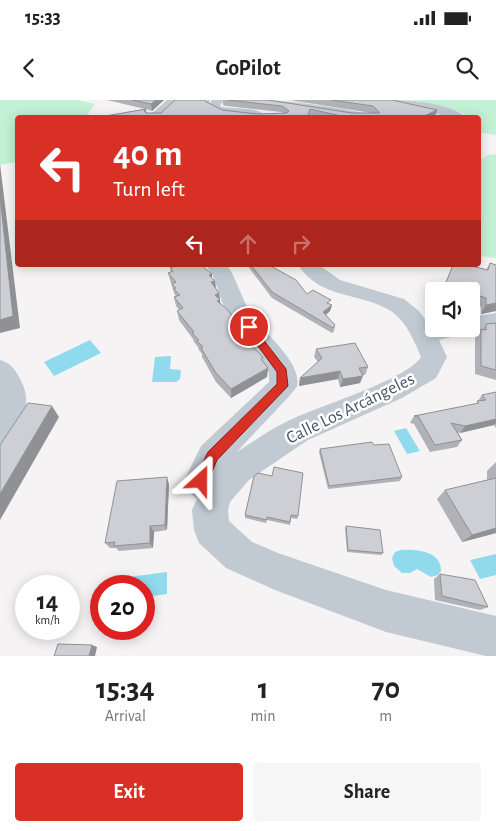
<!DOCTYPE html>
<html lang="en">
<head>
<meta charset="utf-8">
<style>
  :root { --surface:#fff; --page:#f6f6f6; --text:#222; --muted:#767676; --accent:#d93025 }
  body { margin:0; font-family:"Alegreya Sans",sans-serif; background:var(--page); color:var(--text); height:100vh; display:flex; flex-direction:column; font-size:19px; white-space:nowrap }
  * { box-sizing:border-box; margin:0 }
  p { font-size:16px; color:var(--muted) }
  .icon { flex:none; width:28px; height:28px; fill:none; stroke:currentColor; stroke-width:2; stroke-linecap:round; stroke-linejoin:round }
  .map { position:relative; height:556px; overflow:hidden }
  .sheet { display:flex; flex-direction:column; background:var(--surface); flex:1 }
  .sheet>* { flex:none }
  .hud { position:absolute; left:15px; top:15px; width:466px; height:152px; border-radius:5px; box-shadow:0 2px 12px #0003; background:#d93025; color:#fff; overflow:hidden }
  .controls { position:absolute; left:425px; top:182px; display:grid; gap:10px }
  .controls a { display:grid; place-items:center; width:55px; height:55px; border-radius:5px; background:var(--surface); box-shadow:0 2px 12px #0003; font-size:25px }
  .speed { position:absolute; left:15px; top:475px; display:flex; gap:10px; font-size:25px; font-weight:700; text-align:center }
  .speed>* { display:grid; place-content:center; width:65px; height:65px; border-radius:50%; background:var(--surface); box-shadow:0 2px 12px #0003; line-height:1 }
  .speed small { font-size:12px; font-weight:400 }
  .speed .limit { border:8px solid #d22; background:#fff; color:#111 }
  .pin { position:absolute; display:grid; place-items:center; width:42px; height:42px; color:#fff; margin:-21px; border:2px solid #fff; border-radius:50%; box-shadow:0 1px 5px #0007 }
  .me { position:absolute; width:55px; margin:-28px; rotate:24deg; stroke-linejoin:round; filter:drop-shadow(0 0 4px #0008) }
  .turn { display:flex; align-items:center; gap:18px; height:105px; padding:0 15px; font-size:22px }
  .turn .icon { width:65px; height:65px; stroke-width:2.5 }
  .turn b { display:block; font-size:35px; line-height:42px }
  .lanes { display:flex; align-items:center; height:48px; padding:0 15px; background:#0003; justify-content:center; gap:25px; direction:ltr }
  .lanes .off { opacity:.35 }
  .eta { display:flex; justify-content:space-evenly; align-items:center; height:85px; text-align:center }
  .eta b { font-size:30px; font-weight:600; line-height:35px }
  .primary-button { display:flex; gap:10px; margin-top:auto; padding:10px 15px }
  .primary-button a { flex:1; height:58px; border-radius:5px; background:var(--accent); color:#fff; font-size:20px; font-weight:600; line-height:58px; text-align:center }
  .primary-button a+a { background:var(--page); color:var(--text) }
  .status { display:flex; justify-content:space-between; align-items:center; height:35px; padding:0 25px; background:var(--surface); direction:ltr }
  .status svg { height:14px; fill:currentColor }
  header { display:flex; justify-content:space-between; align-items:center; height:65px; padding:0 15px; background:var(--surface); font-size:22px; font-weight:600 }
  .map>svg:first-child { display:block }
  .green { fill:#c3f1d5 }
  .water { fill:#90daee }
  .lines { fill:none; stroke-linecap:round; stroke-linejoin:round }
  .minor { fill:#c1cad2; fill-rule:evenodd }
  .wall { fill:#b0b2b7 }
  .shaded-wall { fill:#909195 }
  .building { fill:#cdcfd5; stroke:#909195 }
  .route { fill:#d93025; stroke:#8d1f18 }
  .labels { text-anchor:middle; stroke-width:5; stroke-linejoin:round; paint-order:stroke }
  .street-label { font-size:18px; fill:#4a5661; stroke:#fff }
</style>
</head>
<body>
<div class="status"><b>15:33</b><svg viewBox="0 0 49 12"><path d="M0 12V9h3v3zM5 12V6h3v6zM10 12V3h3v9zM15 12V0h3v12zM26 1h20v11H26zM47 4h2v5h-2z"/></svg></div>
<header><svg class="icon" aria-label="back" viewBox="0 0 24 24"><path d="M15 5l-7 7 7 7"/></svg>GoPilot<svg class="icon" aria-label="search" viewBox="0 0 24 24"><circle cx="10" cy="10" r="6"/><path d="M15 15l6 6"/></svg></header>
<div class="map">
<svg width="496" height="556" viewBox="0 0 496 556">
  <rect width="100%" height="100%" fill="#f5f3f3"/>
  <g class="green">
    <path d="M 0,0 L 77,0 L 95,4 L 86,17 L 18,18 L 17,62 L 0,65 Z"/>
    <path d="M 412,0 L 496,0 L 496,35 L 479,32 L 479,18 L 469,17 L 461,12 Z"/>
    <path d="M 496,54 L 496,158 L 479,156 L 479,61 L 488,55 Z"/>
  </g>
  <g class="water">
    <path d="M 90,240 L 101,253 L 54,276 L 44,262 Z"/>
    <path d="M 171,256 L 170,269 L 181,270 L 180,279 L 176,282 L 152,282 L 155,257 Z"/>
    <path d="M 406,328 L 420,351 L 407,354 L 394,331 Z"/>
    <path d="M 401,450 C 415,449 442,451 441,471 L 438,475 L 431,477 L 417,469 L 410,473 L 402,473 L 394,466 L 392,458 L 395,452 Z"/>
    <path d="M 496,454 L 496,475 L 480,479 L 470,460 Z"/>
    <path d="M 167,472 L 167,494 L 144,497 L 144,486 L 128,486 L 129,477 Z"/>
  </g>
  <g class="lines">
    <g class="minor">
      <path d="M 167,0 L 179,0 L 162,18 L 147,18 Z"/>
      <path d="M 212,0 L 224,0 L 220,6 C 232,10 256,6 265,15 L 263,18 C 247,18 219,19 207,7 Z"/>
      <path d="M 254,0 C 295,0 332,7 371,14 L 377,18 L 351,18 L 260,3 Z"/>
      <path d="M 393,0 C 412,0 453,4 467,18 L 451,18 L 395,2 Z"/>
      <path d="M 206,165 L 227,165 C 237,179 240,195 249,210 C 260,230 303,262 297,286 C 296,291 244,343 237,352 C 253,342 269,330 286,322 C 315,307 407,280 421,257 C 414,240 405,219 389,210 C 356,191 322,200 298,165 L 319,165 L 340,180 L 404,199 L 419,211 L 429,225 L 434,224 L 434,229 L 471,229 L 471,217 L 496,213 L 496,229 L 471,233 L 462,230 L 459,235 L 439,240 L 447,257 L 436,278 L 402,298 L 308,340 L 249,380 L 230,402 L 228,410 L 229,421 L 252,442 L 278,453 L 386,490 L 496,516 L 496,556 L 486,556 L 386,532 L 275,490 L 226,468 L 199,443 L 194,430 L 192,410 L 197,399 L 189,392 L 184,381 L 201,346 L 269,282 L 269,273 L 226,213 L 213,176 Z"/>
      <path d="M 0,260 C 10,263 14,268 19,277 C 34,303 23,318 11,342 L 0,346 Z"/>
    </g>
  </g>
  <g class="wall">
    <path d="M 107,0 L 164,0 L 152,11 L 146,9 L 147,13 L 161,13 L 210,0 L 208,3 L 222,10 L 257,14 L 283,13 L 281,12 L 226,6 L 223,5 L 223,0 L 268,0 L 352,13 L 372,13 L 289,0 L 392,0 L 437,10 L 435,16 L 432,18 L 319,18 L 310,16 L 94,18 L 145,9 Z"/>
    <path d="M 490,163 L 496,165 L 496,211 L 481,214 L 481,207 L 471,204 L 471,191 L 442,191 L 453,165 L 486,170 Z"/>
    <path d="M 247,165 L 269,165 L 307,194 L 332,205 L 330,211 L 326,215 L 335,225 L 334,231 L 332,233 L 272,198 Z"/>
    <path d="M 170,168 L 212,174 L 212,178 L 215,181 L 216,189 L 219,193 L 220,203 L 241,229 L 241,232 L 252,243 L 252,246 L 268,268 L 267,277 L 231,298 L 216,282 L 202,257 L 202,254 L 199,250 L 198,247 L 194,242 L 193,239 L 179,220 L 177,211 L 179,210 L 176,206 L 174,197 L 176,196 L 175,195 L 174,193 L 168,173 L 171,172 Z"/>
    <path d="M 496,223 L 496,280 L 475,274 L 475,238 L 481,229 L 483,229 L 486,224 Z"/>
    <path d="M 316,249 L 368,267 L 365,275 L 362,275 L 360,283 L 340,287 L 338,279 L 299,286 L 300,278 L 318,262 L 314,257 Z"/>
    <path d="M 496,292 L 496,328 L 494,325 L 460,333 L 458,332 L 462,340 L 457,347 L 430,352 L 414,324 L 410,323 L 414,316 L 476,304 L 482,295 Z"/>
    <path d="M 320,349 L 402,377 L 400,381 L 328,389 L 319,352 Z"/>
    <path d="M 496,362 L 496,433 L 462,442 L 437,399 L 445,390 L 487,380 L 487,371 Z"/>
    <path d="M 254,376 L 298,416 L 297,419 L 291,418 L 290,425 L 267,420 L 266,423 L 245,418 L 245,415 Z"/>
    <path d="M 169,384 L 167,430 L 154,432 L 153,448 L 119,451 L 116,448 L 110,448 L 105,443 Z"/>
    <path d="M 346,426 L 383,453 L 381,455 L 347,452 L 345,429 Z"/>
    <path d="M 440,474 L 488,507 L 480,510 L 435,500 L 434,479 Z"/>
  </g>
  <g class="shaded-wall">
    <path d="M 156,0 L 164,0 L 152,11 L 151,4 Z"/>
    <path d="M 437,10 L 435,16 L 432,18 L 420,18 Z"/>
    <path d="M 0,64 L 20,228 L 0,233 Z"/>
    <path d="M 212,174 L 212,182 L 215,181 L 216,190 L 211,192 L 209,175 Z"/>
    <path d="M 219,193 L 220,200 L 221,209 L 215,195 Z"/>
    <path d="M 496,203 L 496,211 L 481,214 L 486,205 Z"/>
    <path d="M 332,205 L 330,211 L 322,218 L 323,212 Z"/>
    <path d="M 268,268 L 267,277 L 231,298 L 231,289 Z"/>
    <path d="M 340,271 L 338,279 L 299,286 L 300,278 Z"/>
    <path d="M 363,276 L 360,283 L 340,287 L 343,279 Z"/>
    <path d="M 52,306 L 59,317 L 0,420 L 0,394 Z"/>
    <path d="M 496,319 L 496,323 L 494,325 L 460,333 L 465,326 Z"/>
    <path d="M 167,377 L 169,384 L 167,430 L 165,425 Z"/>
    <path d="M 150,426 L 154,432 L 153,448 L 150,443 Z"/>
    <path d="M 496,428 L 496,433 L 462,442 L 472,435 Z"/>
    <path d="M 92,545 L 97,547 L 95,556 L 89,556 Z"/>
  </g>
  <g class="building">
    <path d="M 132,0 L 156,0 L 151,4 Z"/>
    <path d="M 175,0 L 205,0 L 205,1 L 222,10 L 257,14 L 287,13 L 289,11 L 282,6 L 227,0 L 268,0 L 352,13 L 380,13 L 373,6 L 331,0 L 392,0 L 437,10 L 420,18 L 350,18 L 310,9 L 308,15 L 313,18 L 94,18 L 146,9 L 144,11 L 146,13 L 161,13 Z"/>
    <path d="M 0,96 L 13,216 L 0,220 Z"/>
    <path d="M 490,163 L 496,165 L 496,203 L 486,205 L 486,198 L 471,193 L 471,191 L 465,191 L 445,185 L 453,165 L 467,165 L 488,170 Z"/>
    <path d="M 179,165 L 201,165 L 212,174 L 209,175 L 215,181 L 211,182 L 219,193 L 215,195 L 220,200 L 217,201 L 228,210 L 241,229 L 239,230 L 249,239 L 252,243 L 249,244 L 261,255 L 263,258 L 261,259 L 268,268 L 231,289 L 216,273 L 201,248 L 203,247 L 197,241 L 199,240 L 192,233 L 194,232 L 177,211 L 183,208 L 174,197 L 180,195 L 174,189 L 176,188 L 172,184 L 176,182 L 168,173 L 173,171 L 170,168 Z"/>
    <path d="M 251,165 L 269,165 L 296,180 L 307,194 L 313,190 L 331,200 L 327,203 L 332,205 L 323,212 L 335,225 L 333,228 L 272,192 Z"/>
    <path d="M 496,223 L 496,270 L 481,266 L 481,229 L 486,230 L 486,224 Z"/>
    <path d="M 355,243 L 368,267 L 359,268 L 363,276 L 343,279 L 340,271 L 300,278 L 322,258 L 316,249 Z"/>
    <path d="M 496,292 L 496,319 L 465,326 L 451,323 L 462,340 L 435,345 L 418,316 L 414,316 L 479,303 L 477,301 L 486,300 L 482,295 Z"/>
    <path d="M 28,303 L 52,306 L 0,394 L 0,345 Z"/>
    <path d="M 372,342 L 374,345 L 389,344 L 402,377 L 329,386 L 320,349 Z"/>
    <path d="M 274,367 L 303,373 L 298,416 L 291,415 L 290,422 L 267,417 L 267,420 L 245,415 L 254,376 L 258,373 L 272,376 Z"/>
    <path d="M 167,377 L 165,425 L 150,426 L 150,443 L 114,446 L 115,442 L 105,443 L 117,381 Z"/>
    <path d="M 496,378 L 496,428 L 472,435 L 445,390 Z"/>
    <path d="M 346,426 L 380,430 L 383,453 L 348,450 Z"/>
    <path d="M 440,474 L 475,480 L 488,507 L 442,496 Z"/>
    <path d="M 58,544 L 92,545 L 89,556 L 54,556 Z"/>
  </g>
  <path class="route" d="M 249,224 L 252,225 L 286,269 L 288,286 L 217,360 L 206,386 L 201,388 L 196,386 L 194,381 L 208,352 L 277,284 L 277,272 L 244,227 Z"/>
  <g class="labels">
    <g class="street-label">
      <text transform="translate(350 308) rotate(-26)" y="6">Calle Los Arcángeles</text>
    </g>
  </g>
</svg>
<div class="controls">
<a><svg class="icon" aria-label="sound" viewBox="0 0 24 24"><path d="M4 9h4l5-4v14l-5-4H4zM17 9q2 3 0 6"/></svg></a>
</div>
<div class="speed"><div>14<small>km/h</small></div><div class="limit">20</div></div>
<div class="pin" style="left:249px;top:227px;background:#d93025"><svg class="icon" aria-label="arrive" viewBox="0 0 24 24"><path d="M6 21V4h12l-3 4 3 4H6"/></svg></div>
<svg class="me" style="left:201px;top:381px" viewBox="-20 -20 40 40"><path d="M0-17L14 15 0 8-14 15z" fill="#d93025" stroke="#fff" stroke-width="4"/></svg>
<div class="hud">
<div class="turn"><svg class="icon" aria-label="left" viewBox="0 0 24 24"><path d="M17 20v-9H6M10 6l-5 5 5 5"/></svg><div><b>40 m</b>Turn left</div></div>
<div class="lanes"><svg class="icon" aria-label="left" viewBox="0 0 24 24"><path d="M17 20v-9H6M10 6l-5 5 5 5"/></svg><svg class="icon off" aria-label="ahead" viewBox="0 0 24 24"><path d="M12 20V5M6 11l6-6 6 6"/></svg><svg class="icon off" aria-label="right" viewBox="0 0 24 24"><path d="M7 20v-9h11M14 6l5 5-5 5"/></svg></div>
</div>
</div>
<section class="sheet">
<div class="eta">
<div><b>15:34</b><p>Arrival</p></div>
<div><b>1</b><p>min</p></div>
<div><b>70</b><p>m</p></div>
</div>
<div class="primary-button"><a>Exit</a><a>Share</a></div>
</section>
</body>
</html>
